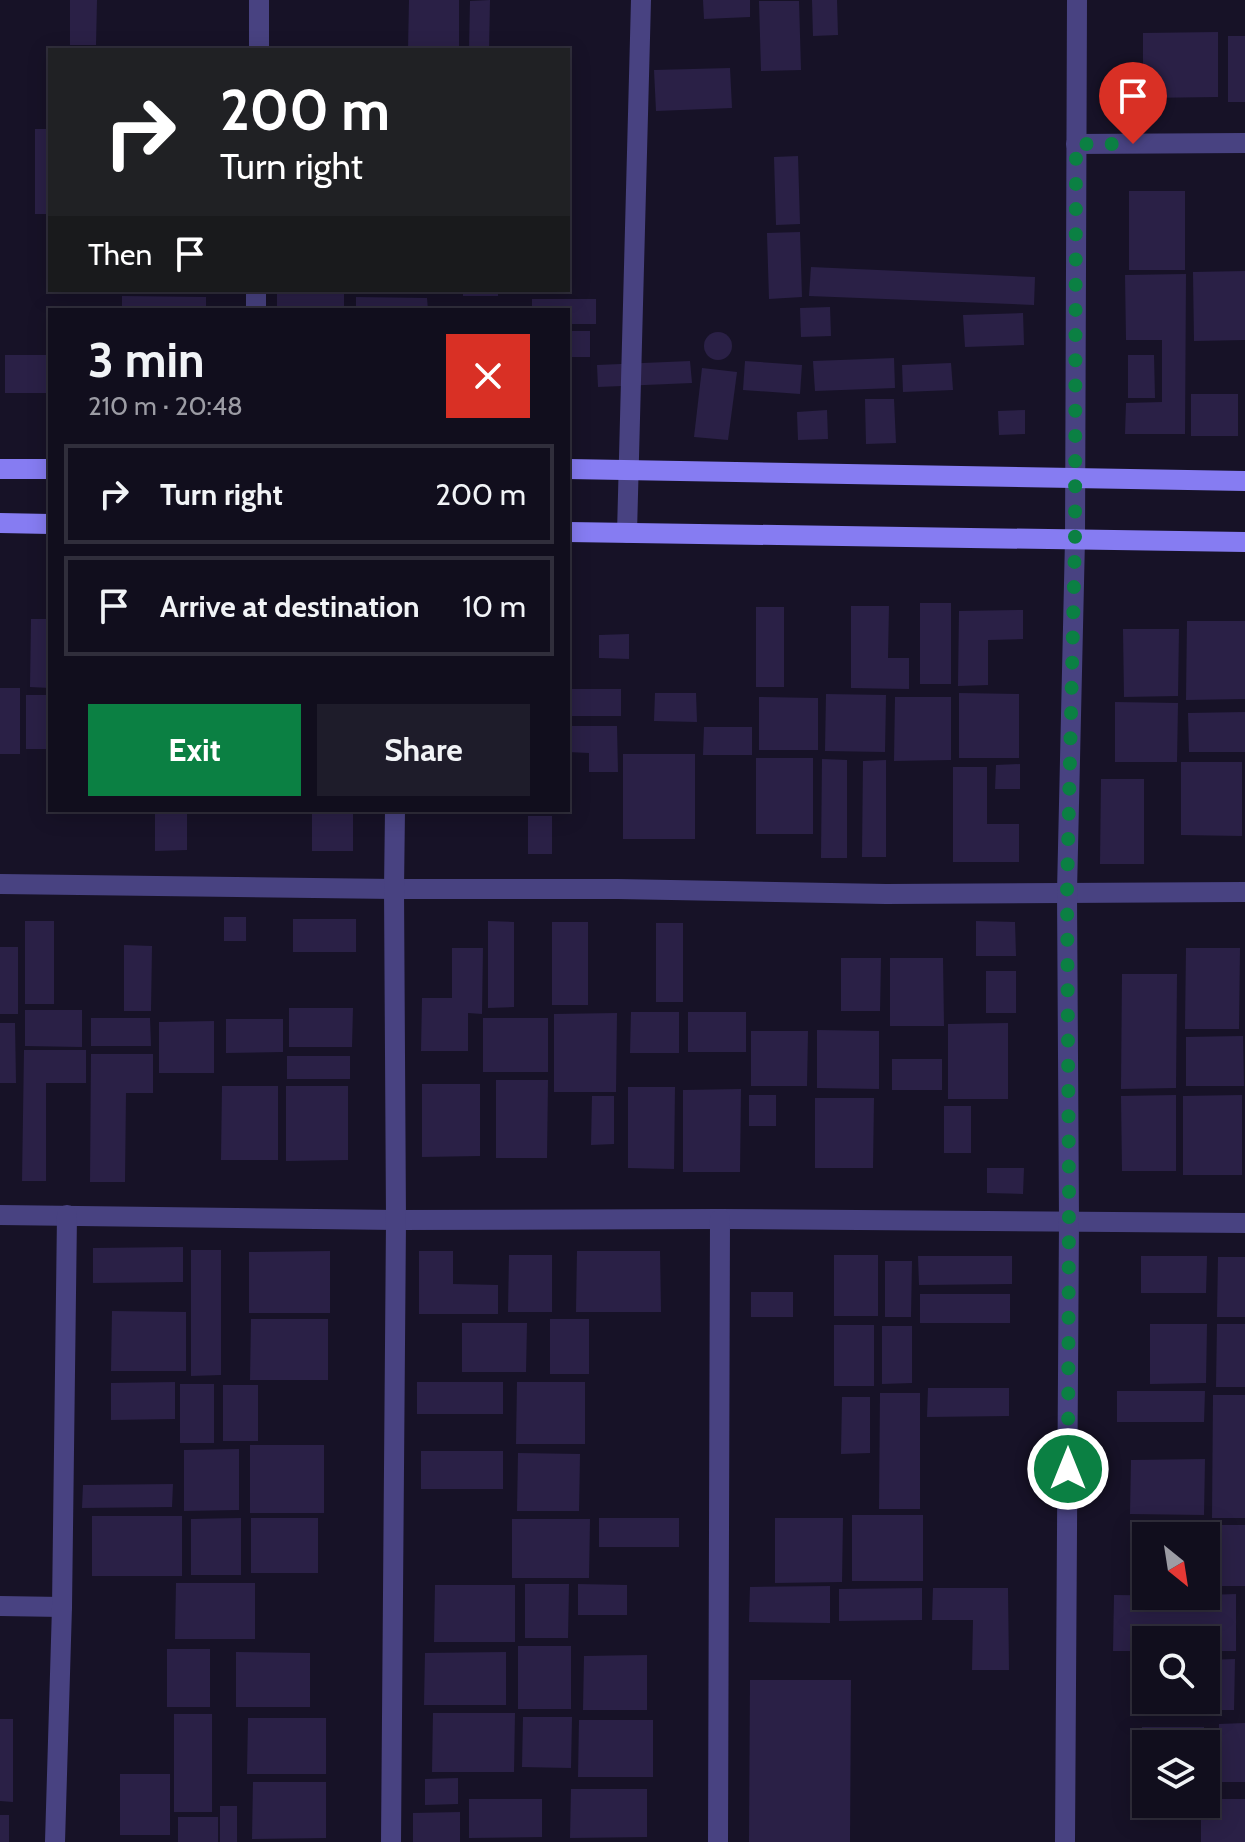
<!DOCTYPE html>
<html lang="en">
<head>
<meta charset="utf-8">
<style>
  :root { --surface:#110e1d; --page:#1e1c2a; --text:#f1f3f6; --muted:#9c9ca4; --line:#302e3b; --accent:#0b8043 }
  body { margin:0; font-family:Cabin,sans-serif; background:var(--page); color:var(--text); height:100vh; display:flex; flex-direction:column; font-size:30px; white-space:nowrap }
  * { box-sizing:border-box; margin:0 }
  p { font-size:26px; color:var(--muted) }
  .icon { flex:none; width:44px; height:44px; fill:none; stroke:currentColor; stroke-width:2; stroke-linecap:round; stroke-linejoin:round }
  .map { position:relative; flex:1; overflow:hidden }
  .drawer { position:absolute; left:48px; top:308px; width:522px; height:504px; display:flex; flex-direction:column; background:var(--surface); border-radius:0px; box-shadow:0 4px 20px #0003,0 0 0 2px var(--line) }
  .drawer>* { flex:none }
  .hud { position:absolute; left:48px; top:48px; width:522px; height:244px; border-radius:0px; box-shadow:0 4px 20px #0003,0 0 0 2px var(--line); background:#202124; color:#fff; overflow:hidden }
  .needle { width:52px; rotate:150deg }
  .fabs { position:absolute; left:1132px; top:1522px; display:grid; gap:16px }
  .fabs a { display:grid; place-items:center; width:88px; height:88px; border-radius:0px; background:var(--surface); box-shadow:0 4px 20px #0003,0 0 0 2px var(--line); font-size:40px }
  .pin { position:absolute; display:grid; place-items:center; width:68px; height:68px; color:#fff; margin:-82px -34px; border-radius:50% 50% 50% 0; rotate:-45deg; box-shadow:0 0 8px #0007 }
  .pin .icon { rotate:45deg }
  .me { position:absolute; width:88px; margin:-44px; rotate:0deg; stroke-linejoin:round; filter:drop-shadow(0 0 6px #0008) }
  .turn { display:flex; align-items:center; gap:28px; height:168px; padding:0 40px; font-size:36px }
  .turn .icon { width:104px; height:104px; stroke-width:2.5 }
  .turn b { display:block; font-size:56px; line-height:68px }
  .then { display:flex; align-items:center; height:76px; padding:0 40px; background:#0003; gap:16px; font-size:30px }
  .round { display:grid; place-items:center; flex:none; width:84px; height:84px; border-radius:0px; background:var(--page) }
  .headline { display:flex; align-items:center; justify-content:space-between; height:136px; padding:0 40px }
  h1 { font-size:48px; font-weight:800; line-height:60px }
  .button { display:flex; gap:16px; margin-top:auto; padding:16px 40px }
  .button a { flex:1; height:92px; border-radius:0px; background:var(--accent); color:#fff; font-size:32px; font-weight:800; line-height:92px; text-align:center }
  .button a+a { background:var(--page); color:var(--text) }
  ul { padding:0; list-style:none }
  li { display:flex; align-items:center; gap:24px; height:100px; margin:0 16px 12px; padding:0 24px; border:4px solid var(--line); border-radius:0px }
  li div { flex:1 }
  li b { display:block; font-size:30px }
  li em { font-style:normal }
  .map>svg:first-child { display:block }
  .building { fill:#2a2046 }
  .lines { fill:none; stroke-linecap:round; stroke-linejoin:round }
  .street { stroke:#484281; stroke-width:20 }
  .secondary { stroke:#867cf2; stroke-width:20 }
  .route { stroke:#0b8043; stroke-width:14; stroke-dasharray:0 25.2 }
</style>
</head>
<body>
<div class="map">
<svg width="1245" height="1842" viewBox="0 0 1245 1842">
  <rect width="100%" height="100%" fill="#171227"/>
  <g class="building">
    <path d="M 70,0 L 97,0 L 96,45 L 70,45 Z"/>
    <path d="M 409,0 L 459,0 L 459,50 L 408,50 Z"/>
    <path d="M 490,0 L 489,50 L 469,50 L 470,1 Z"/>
    <path d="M 703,0 L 750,0 L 750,17 L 704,19 Z"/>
    <path d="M 812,0 L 837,0 L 838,35 L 813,36 Z"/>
    <path d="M 759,1 L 799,1 L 801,70 L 761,71 Z"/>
    <path d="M 1218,32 L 1218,97 L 1143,98 L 1143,33 Z"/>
    <rect x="1228" y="36" width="17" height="66"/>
    <path d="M 730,68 L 732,108 L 656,111 L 654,70 Z"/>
    <rect x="35" y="129" width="15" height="85"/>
    <path d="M 798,156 L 800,224 L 776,225 L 774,157 Z"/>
    <rect x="1129" y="191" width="56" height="79"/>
    <path d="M 800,232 L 802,297 L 769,299 L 767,233 Z"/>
    <path d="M 811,267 L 1035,277 L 1034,305 L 809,296 Z"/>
    <path d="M 1245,271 L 1245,340 L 1194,341 L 1193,272 Z"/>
    <path d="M 1186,274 L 1185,434 L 1125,434 L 1126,403 L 1162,402 L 1162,340 L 1126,340 L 1125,275 Z"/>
    <rect x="277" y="290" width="67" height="20"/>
    <rect x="463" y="290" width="35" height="6"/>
    <path d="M 122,296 L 206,297 L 206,310 L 122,310 Z"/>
    <path d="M 356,297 L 427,298 L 428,310 L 356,310 Z"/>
    <path d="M 532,299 L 596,299 L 596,324 L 568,324 L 568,310 L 532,310 Z"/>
    <path d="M 830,307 L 831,336 L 801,337 L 800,308 Z"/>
    <path d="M 1023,313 L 1024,345 L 965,347 L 963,315 Z"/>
    <rect x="568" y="331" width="22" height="26"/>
    <circle cx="718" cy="346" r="14"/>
    <rect x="5" y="355" width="45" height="38"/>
    <path d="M 1128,355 L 1154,355 L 1155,398 L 1128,398 Z"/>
    <path d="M 894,358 L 895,388 L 815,391 L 813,361 Z"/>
    <path d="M 690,361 L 692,383 L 598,387 L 597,365 Z"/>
    <path d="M 745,361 L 802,365 L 800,394 L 743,390 Z"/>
    <path d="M 951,363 L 953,390 L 903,392 L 902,365 Z"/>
    <path d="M 702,368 L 737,372 L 728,440 L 694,437 Z"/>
    <rect x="1191" y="394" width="47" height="42"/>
    <path d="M 865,399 L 894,399 L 896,443 L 866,444 Z"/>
    <path d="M 827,410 L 828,439 L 798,440 L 797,412 Z"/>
    <path d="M 1025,410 L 1025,434 L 999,435 L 998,411 Z"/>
    <rect x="920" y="603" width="31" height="81"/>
    <path d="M 851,606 L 889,606 L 888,658 L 909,658 L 909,689 L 851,688 Z"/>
    <rect x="756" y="607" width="28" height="80"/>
    <path d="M 1023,610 L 1023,639 L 988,640 L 988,685 L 958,686 L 959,611 Z"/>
    <path d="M 31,619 L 50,619 L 50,688 L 30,687 Z"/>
    <path d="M 1187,621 L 1245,621 L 1245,699 L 1186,700 Z"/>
    <path d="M 1123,629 L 1179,629 L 1178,696 L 1124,697 Z"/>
    <path d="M 629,634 L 629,659 L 599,658 L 599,635 Z"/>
    <rect x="0" y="688" width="20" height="66"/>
    <rect x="568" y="689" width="53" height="27"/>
    <path d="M 655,693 L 696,693 L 697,722 L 654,721 Z"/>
    <path d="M 959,693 L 1019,694 L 1019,758 L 959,758 Z"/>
    <path d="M 826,694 L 886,695 L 885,752 L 825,751 Z"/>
    <rect x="26" y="695" width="24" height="54"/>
    <path d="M 759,697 L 818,698 L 818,750 L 759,750 Z"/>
    <path d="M 895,697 L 951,697 L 951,760 L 894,761 Z"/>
    <path d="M 1115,702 L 1178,703 L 1177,762 L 1115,762 Z"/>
    <path d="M 1245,712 L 1245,752 L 1189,752 L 1188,713 Z"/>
    <path d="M 568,726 L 617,726 L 618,772 L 589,772 L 589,753 L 568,752 Z"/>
    <path d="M 704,727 L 752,727 L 752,755 L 703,755 Z"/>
    <rect x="623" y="754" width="72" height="85"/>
    <rect x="756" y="758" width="57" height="76"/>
    <path d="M 822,759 L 847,760 L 847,858 L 821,858 Z"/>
    <path d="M 886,760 L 886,857 L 862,857 L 863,761 Z"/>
    <path d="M 1181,762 L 1242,762 L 1242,836 L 1181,835 Z"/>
    <path d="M 1020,764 L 1020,789 L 995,789 L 996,765 Z"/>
    <path d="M 953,767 L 987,767 L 987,824 L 1019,824 L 1019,862 L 953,862 Z"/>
    <path d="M 1101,779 L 1144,779 L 1144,864 L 1100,864 Z"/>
    <path d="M 155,810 L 187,810 L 187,850 L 155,851 Z"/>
    <rect x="312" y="810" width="41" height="41"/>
    <rect x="528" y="816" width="24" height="38"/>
    <rect x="224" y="917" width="22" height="24"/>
    <rect x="293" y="919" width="63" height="33"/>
    <rect x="25" y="921" width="29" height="83"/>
    <path d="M 488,921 L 514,922 L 514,1007 L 488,1008 Z"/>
    <path d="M 976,921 L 1015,922 L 1016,956 L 976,956 Z"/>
    <rect x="552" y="922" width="36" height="83"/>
    <rect x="656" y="923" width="27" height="79"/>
    <path d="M 124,945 L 152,946 L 151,1011 L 124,1011 Z"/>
    <rect x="0" y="947" width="18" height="67"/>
    <path d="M 452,948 L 483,948 L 482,1014 L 468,1013 L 468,1051 L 421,1051 L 422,998 L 452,998 Z"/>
    <path d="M 1186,948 L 1240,948 L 1239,1029 L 1185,1029 Z"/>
    <path d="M 841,958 L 881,958 L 880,1011 L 841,1011 Z"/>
    <path d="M 890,958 L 943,958 L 944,1026 L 890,1026 Z"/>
    <rect x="986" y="971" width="30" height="42"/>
    <path d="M 1122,974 L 1177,974 L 1176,1088 L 1121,1089 Z"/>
    <path d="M 289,1008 L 353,1008 L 352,1047 L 289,1047 Z"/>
    <path d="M 25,1010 L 82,1010 L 82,1047 L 25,1046 Z"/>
    <path d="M 631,1012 L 679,1012 L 679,1053 L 630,1053 Z"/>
    <rect x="688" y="1012" width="58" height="40"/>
    <path d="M 617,1013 L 616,1092 L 554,1092 L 554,1014 Z"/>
    <path d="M 91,1018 L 150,1018 L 151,1046 L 91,1046 Z"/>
    <rect x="483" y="1018" width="65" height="54"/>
    <path d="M 226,1019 L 283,1019 L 283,1052 L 226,1053 Z"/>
    <path d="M 214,1021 L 214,1073 L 159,1073 L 159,1022 Z"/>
    <path d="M 0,1023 L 15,1023 L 16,1083 L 0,1083 Z"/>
    <path d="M 1008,1023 L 1008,1099 L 948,1099 L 948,1024 Z"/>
    <path d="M 817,1030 L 879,1031 L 879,1089 L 817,1088 Z"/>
    <path d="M 751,1031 L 808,1031 L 807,1086 L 751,1086 Z"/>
    <path d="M 1243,1036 L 1244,1086 L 1186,1086 L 1186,1037 Z"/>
    <path d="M 24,1050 L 86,1050 L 86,1083 L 46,1083 L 46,1181 L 22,1181 Z"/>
    <path d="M 91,1054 L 153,1054 L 153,1093 L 126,1093 L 125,1182 L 90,1182 Z"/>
    <rect x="287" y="1056" width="63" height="23"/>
    <rect x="892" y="1059" width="50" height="31"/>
    <path d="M 496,1080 L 548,1080 L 547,1158 L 496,1158 Z"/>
    <path d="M 422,1084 L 480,1084 L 480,1156 L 422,1157 Z"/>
    <path d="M 222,1086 L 278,1086 L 278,1160 L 221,1160 Z"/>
    <path d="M 286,1086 L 348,1086 L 348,1160 L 286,1161 Z"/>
    <path d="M 628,1087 L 675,1087 L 674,1169 L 628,1168 Z"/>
    <path d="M 741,1089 L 740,1172 L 683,1172 L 683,1090 Z"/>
    <rect x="749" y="1095" width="27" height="31"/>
    <path d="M 1176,1095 L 1176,1171 L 1122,1171 L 1121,1096 Z"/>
    <path d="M 1242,1095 L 1242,1175 L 1183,1175 L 1183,1096 Z"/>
    <path d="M 592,1096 L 614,1096 L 614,1144 L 591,1145 Z"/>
    <path d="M 815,1098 L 874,1098 L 873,1168 L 815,1168 Z"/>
    <rect x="944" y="1106" width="27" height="47"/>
    <path d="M 987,1168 L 1024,1168 L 1023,1194 L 987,1193 Z"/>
    <path d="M 183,1247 L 183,1282 L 93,1283 L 93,1248 Z"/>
    <path d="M 191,1250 L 221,1250 L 221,1375 L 191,1376 Z"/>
    <path d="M 330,1251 L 330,1313 L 249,1313 L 249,1252 Z"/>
    <path d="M 419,1251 L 453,1251 L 453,1284 L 498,1285 L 498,1314 L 419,1314 Z"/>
    <path d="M 577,1251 L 660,1251 L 661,1312 L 576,1312 Z"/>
    <path d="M 509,1255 L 552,1255 L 552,1312 L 508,1312 Z"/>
    <rect x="834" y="1255" width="44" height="61"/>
    <path d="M 918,1256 L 1012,1256 L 1012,1284 L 919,1285 Z"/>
    <path d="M 1141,1256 L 1207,1256 L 1206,1293 L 1141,1293 Z"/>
    <path d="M 1218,1257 L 1245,1257 L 1245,1317 L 1217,1317 Z"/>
    <path d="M 885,1261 L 912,1261 L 911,1317 L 885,1317 Z"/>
    <rect x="751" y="1292" width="42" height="25"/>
    <rect x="920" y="1294" width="90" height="29"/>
    <path d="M 112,1311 L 186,1312 L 186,1371 L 111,1371 Z"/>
    <path d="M 251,1319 L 328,1319 L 328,1380 L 250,1380 Z"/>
    <rect x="550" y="1319" width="39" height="55"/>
    <path d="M 462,1323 L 527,1323 L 526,1372 L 462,1372 Z"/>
    <path d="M 1150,1324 L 1207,1324 L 1206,1383 L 1150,1384 Z"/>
    <path d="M 1217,1324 L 1245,1324 L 1245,1387 L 1216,1387 Z"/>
    <rect x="834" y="1325" width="40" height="61"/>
    <path d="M 882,1326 L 912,1326 L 912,1383 L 882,1384 Z"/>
    <path d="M 175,1382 L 175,1419 L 111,1420 L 111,1383 Z"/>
    <rect x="417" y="1382" width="86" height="32"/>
    <path d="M 517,1382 L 585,1382 L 585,1444 L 516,1444 Z"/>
    <rect x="180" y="1384" width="34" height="59"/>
    <rect x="223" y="1385" width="35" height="56"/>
    <path d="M 928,1388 L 1009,1388 L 1009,1416 L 927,1417 Z"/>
    <path d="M 1117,1391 L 1205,1391 L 1204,1422 L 1117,1422 Z"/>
    <path d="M 880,1393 L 920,1393 L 920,1509 L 879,1509 Z"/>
    <path d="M 1213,1395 L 1245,1395 L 1245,1518 L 1212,1518 Z"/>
    <path d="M 842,1397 L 870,1397 L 870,1453 L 841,1454 Z"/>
    <rect x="250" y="1445" width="74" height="68"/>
    <path d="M 239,1449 L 239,1510 L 184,1511 L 184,1450 Z"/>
    <rect x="421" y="1451" width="82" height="38"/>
    <path d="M 518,1453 L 580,1454 L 579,1511 L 517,1511 Z"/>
    <path d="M 1205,1459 L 1204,1515 L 1130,1514 L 1131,1460 Z"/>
    <path d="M 173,1484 L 172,1507 L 82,1508 L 83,1485 Z"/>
    <rect x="852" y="1515" width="71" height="66"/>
    <rect x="92" y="1516" width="90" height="60"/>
    <path d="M 241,1518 L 241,1575 L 191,1575 L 191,1519 Z"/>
    <rect x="251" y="1518" width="67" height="55"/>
    <rect x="599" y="1518" width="80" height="29"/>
    <path d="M 775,1518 L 843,1518 L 842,1582 L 775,1583 Z"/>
    <path d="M 512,1519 L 590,1519 L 589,1578 L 512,1578 Z"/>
    <path d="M 1197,1523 L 1197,1536 L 1146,1536 L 1146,1580 L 1133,1580 L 1133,1524 Z"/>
    <rect x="1210" y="1525" width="35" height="61"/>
    <path d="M 176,1583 L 255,1583 L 255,1639 L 175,1639 Z"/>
    <path d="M 525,1584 L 569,1584 L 568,1638 L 525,1638 Z"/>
    <path d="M 578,1584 L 627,1585 L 627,1615 L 578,1615 Z"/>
    <path d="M 435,1585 L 515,1585 L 515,1642 L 434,1642 Z"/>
    <path d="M 830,1586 L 830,1623 L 749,1622 L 750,1587 Z"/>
    <path d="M 922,1588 L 922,1620 L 839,1621 L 839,1589 Z"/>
    <path d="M 933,1588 L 1008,1588 L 1009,1670 L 972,1670 L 973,1620 L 932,1620 Z"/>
    <path d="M 1236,1594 L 1236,1651 L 1206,1651 L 1206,1640 L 1146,1640 L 1146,1651 L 1113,1651 L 1114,1595 L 1206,1596 L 1206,1595 Z"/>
    <rect x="518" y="1646" width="53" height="63"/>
    <rect x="167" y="1649" width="43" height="58"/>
    <path d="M 236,1652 L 310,1653 L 310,1707 L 236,1707 Z"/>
    <path d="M 506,1652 L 506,1705 L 424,1705 L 425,1653 Z"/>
    <path d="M 647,1655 L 647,1710 L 583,1710 L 584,1656 Z"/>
    <path d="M 1235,1659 L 1234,1710 L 1205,1710 L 1206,1660 Z"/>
    <path d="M 750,1680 L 851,1680 L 850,1842 L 749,1842 Z"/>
    <path d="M 433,1713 L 515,1713 L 514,1772 L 432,1772 Z"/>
    <rect x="174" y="1714" width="38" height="98"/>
    <path d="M 523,1717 L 572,1717 L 571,1768 L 522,1767 Z"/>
    <path d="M 248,1718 L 326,1718 L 326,1774 L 247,1774 Z"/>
    <path d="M 0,1719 L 13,1719 L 13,1802 L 0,1801 Z"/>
    <path d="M 579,1720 L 653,1720 L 653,1777 L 578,1777 Z"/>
    <path d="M 1245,1723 L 1245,1782 L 1219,1782 L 1219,1724 Z"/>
    <path d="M 1142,1727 L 1204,1727 L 1204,1744 L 1146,1744 L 1146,1784 L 1142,1784 Z"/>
    <rect x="120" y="1774" width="50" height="61"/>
    <path d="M 458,1778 L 458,1804 L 425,1805 L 425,1779 Z"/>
    <path d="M 253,1782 L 326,1782 L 326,1838 L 252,1839 Z"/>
    <path d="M 571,1789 L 647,1789 L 647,1837 L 570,1838 Z"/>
    <path d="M 469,1799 L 542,1799 L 542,1837 L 469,1838 Z"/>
    <path d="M 1206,1799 L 1245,1799 L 1245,1842 L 1201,1842 L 1201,1804 L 1206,1804 Z"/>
    <rect x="220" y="1806" width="17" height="36"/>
    <path d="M 460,1812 L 460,1842 L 413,1842 L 413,1813 Z"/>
    <rect x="0" y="1815" width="9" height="27"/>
    <rect x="178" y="1817" width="40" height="25"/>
  </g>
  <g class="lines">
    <g class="street">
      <path d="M 259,50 L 259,0"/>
      <path d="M 1076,144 L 1245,143"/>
      <path d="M 256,310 L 256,290"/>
      <path d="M 627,533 L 641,0"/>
      <path d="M 0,884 L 394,889 L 618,889 L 886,894 L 1245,892"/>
      <path d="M 0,1215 L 396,1220 L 720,1219 L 1245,1223"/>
      <path d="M 0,1606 L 62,1607"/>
      <path d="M 55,1842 L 62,1607 L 67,1215"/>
      <path d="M 391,1842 L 396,1220 L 394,889 L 395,810"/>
      <path d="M 718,1842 L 720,1219"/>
      <path d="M 1065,1842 L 1069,1220 L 1067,892 L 1075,539 L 1077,0"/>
    </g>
    <g class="secondary">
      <path d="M 0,469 L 50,469"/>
      <path d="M 568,469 L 1245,481"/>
      <path d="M 0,523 L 50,524"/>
      <path d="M 568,532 L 1245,542"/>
    </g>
  </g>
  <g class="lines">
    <path class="route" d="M 1068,1469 L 1069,1191 L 1067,892 L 1075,539 L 1076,144 L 1133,144"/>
  </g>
</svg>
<div class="fabs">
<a><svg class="needle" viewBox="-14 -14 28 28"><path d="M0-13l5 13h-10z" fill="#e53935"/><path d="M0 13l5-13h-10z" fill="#9c9ca4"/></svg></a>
<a><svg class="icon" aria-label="search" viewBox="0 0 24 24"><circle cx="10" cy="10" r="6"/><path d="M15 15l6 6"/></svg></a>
<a><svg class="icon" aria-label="layers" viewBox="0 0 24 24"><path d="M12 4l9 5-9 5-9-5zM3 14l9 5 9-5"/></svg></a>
</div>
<div class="pin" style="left:1133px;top:144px;background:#d93025"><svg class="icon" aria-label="arrive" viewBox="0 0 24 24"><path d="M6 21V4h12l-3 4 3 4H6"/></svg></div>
<svg class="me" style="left:1068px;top:1469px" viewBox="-20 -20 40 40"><circle r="17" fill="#0b8043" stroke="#fff" stroke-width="3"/><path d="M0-11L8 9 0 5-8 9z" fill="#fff"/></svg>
<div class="hud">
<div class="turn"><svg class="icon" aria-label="right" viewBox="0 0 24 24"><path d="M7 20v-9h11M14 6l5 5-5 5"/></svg><div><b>200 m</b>Turn right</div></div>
<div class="then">Then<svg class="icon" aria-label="arrive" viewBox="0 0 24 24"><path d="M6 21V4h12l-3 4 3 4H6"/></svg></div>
</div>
<section class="drawer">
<div class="headline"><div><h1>3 min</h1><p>210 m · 20:48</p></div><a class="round" style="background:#d93025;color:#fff"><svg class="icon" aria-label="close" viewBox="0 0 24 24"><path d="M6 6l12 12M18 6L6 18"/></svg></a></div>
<ul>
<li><svg class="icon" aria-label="right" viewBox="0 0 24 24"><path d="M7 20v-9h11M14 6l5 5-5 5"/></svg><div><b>Turn right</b></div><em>200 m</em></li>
<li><svg class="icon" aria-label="arrive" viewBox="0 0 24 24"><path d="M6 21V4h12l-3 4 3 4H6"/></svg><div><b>Arrive at destination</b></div><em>10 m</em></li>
</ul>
<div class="button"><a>Exit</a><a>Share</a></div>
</section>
</div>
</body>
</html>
